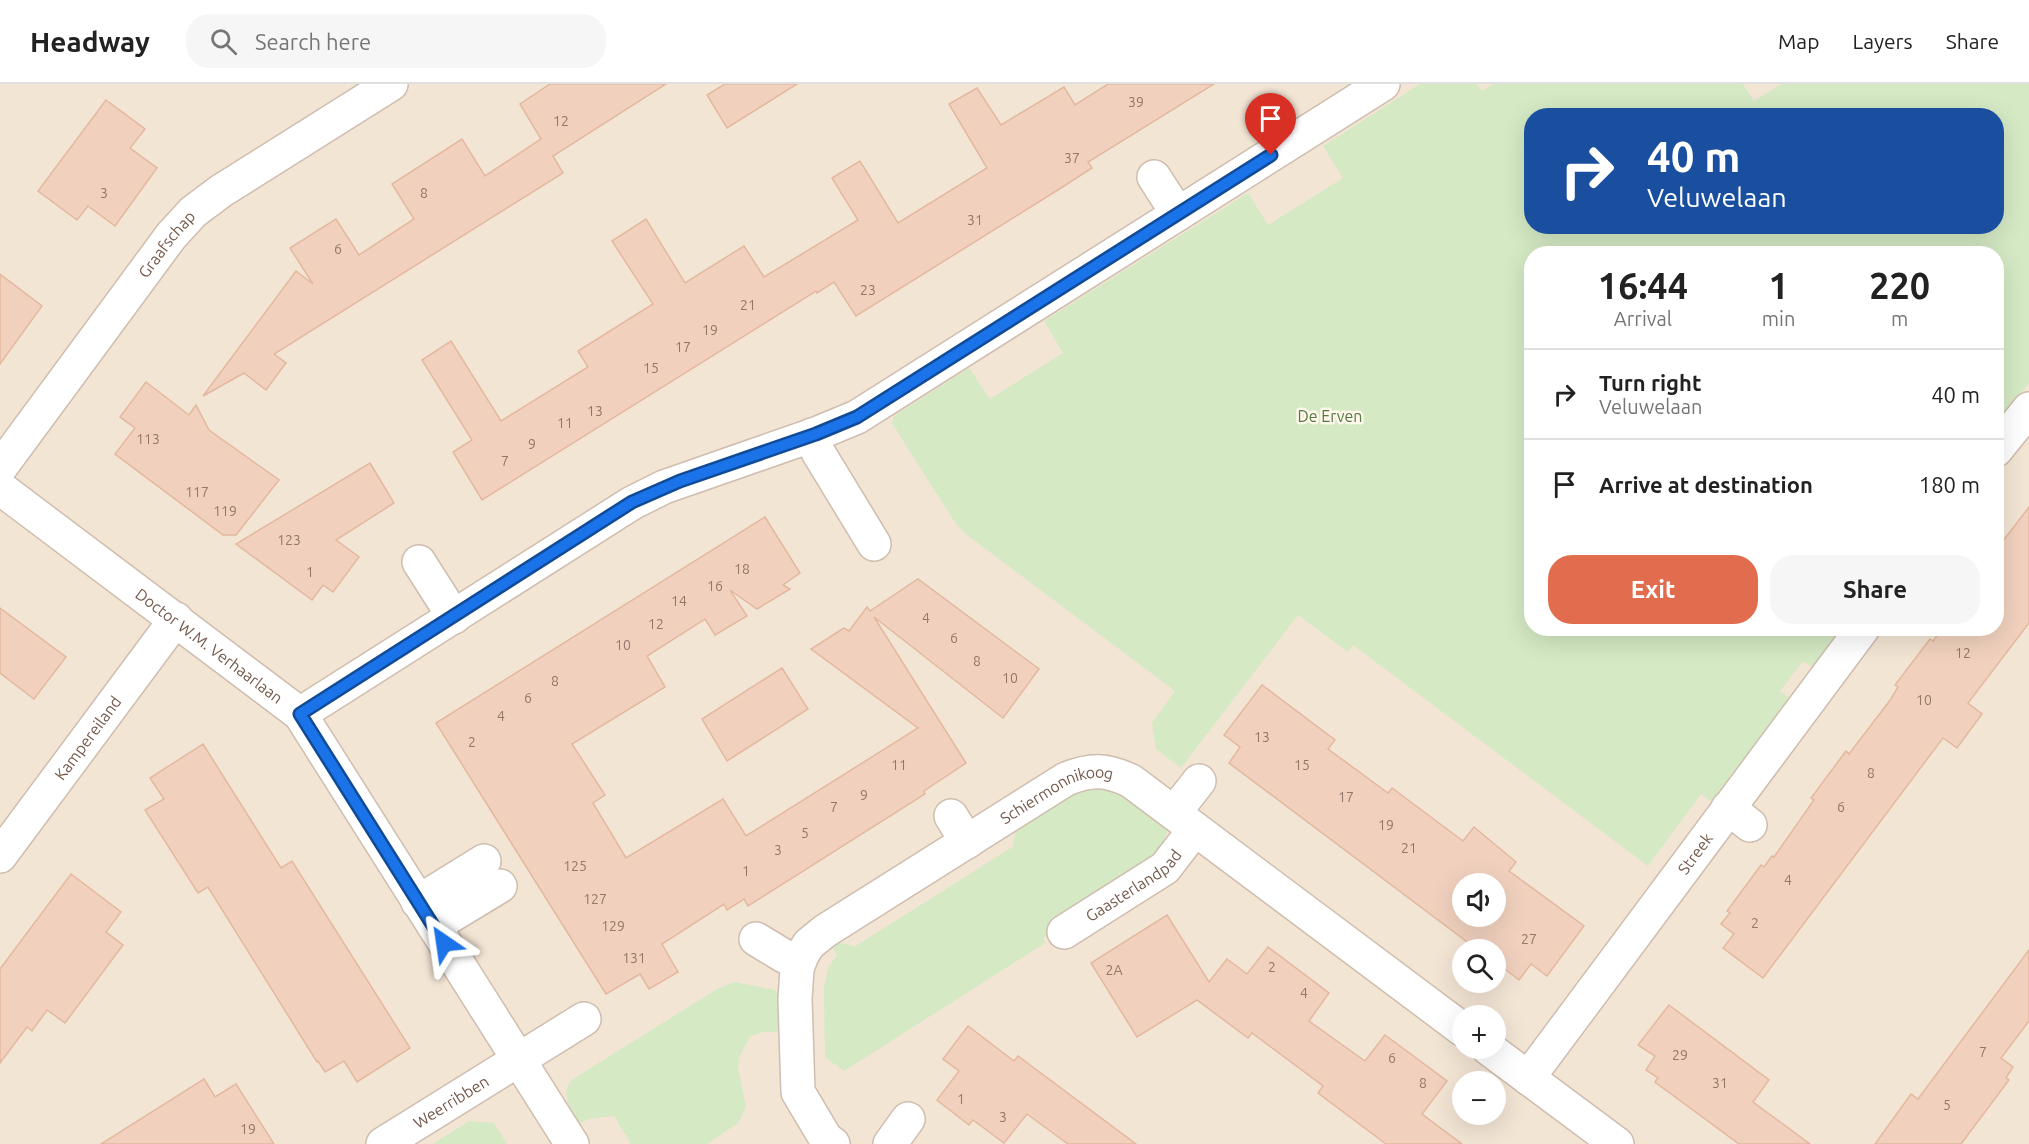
<!DOCTYPE html>
<html lang="en">
<head>
<meta charset="utf-8">
<style>
  :root { --surface:#fff; --page:#f6f6f6; --text:#222; --muted:#767676; --line:#e0e0e0; --accent:#e26d4e }
  body { margin:0; font-family:Ubuntu,sans-serif; background:var(--page); color:var(--text); height:100vh; display:flex; flex-direction:column; font-size:22px; white-space:nowrap }
  * { box-sizing:border-box; margin:0 }
  p { font-size:20px; color:var(--muted) }
  .icon { flex:none; width:33px; height:33px; fill:none; stroke:currentColor; stroke-width:2; stroke-linecap:round; stroke-linejoin:round }
  .map { position:relative; flex:1; overflow:hidden }
  .drawer { position:absolute; left:1524px; top:162px; width:480px; height:390px; display:flex; flex-direction:column; background:var(--surface); border-radius:24px; box-shadow:0 6px 24px #0002 }
  .drawer>* { flex:none }
  .top-card { position:absolute; left:1524px; top:24px; width:480px; height:126px; border-radius:24px; box-shadow:0 6px 24px #0002; background:#1a4fa0; color:#fff; overflow:hidden }
  .buttons { position:absolute; left:1452px; top:789px; display:grid; gap:12px }
  .buttons a { display:grid; place-items:center; width:54px; height:54px; border-radius:50%; background:var(--surface); box-shadow:0 6px 24px #0002; font-size:30px }
  .pin { position:absolute; display:grid; place-items:center; width:51px; height:51px; color:#fff; margin:-62px -26px; border-radius:50% 50% 50% 0; rotate:-45deg; box-shadow:0 0 6px #0007 }
  .pin .icon { rotate:45deg }
  .me { position:absolute; width:66px; margin:-33px; rotate:328deg; stroke-linejoin:round; filter:drop-shadow(0 0 4px #0008) }
  .turn { display:flex; align-items:center; gap:21px; height:126px; padding:0 24px; font-size:27px }
  .turn .icon { width:78px; height:78px; stroke-width:2.5 }
  .turn b { display:block; font-size:42px; line-height:51px }
  .eta { display:flex; justify-content:space-evenly; align-items:center; height:102px; text-align:center }
  .eta b { font-size:36px; font-weight:600; line-height:42px }
  .primary-button { display:flex; gap:12px; margin-top:auto; padding:12px 24px }
  .primary-button a { flex:1; height:69px; border-radius:24px; background:var(--accent); color:#fff; font-size:24px; font-weight:600; line-height:69px; text-align:center }
  .primary-button a+a { background:var(--page); color:var(--text) }
  ul { padding:0; list-style:none }
  li { display:flex; align-items:center; gap:18px; height:90px; padding:0 24px; border-top:2px solid var(--line) }
  li div { flex:1 }
  li b { display:block; font-size:22px }
  li em { font-style:normal }
  header { display:flex; align-items:center; gap:36px; box-sizing:border-box; height:84px; padding:0 30px; background:var(--surface); border-bottom:2px solid var(--line) }
  header strong { font-size:28px }
  nav { display:flex; gap:33px; margin-inline-start:auto; font-size:21px }
  .search { width:420px; height:54px; background:var(--page); display:flex; align-items:center; gap:15px; box-sizing:border-box; padding:0 21px; border-radius:24px; color:var(--muted); font-size:22px }
  .map>svg:first-child { display:block }
  .residential { fill:#f3e5d4; fill-rule:evenodd }
  .green { fill:#d4e9c4; fill-rule:evenodd }
  .building { fill:#f1d1be; stroke:#e3b89f; stroke-width:1.5; fill-rule:evenodd }
  .lines { fill:none; stroke-linecap:round; stroke-linejoin:round }
  .minor-casing { stroke:#cfbdaf; stroke-width:36 }
  .minor { stroke:#fff; stroke-width:33 }
  .route-casing { stroke:#114b97; stroke-width:15 }
  .route { stroke:#1a73e8; stroke-width:10 }
  .labels { text-anchor:middle; stroke-width:5; stroke-linejoin:round; paint-order:stroke }
  .number-label { font-size:14px; fill:#937768 }
  .street-label { font-size:16px; fill:#74594b; stroke:#fff7ec }
  .park-label { font-size:16px; fill:#547a43; stroke:#fff7ec }
</style>
</head>
<body>
<header>
<strong>Headway</strong>
<div class="search"><svg class="icon" aria-label="search" viewBox="0 0 24 24"><circle cx="10" cy="10" r="6"/><path d="M15 15l6 6"/></svg>Search here</div>
<nav><a>Map</a><a>Layers</a><a>Share</a></nav>
</header>
<div class="map">
<svg width="2029" height="1060" viewBox="0 0 2029 1060">
  <rect width="100%" height="100%" fill="#fcf3e6"/>
  <path class="residential" d="M 0,0 L 2029,0 L 2029,1060 L 0,1060 ZM 1532,32 L 1996,32 L 1996,142 L 1532,142 ZM 1532,170 L 1996,170 L 1996,544 L 1532,544 ZM 1462,800 L 1496,800 L 1496,832 L 1462,832 ZM 1462,866 L 1496,866 L 1496,898 L 1462,898 ZM 1462,932 L 1496,932 L 1496,964 L 1462,964 ZM 1462,998 L 1496,998 L 1496,1030 L 1462,1030 Z"/>
  <g class="green">
    <path d="M 1420,0 L 1477,0 L 1482,7 L 1493,0 L 1743,0 L 1754,17 L 1781,0 L 2029,0 L 2029,299 L 1997,337 L 1996,170 L 1532,170 L 1532,544 L 1841,545 L 1812,583 L 1803,577 L 1780,607 L 1790,614 L 1713,716 L 1710,717 L 1701,710 L 1648,782 L 1353,561 L 1348,568 L 1298,531 L 1181,684 L 1156,665 L 1152,639 L 1175,607 L 963,448 L 952,434 L 892,339 L 894,332 L 969,284 L 990,315 L 1063,269 L 1044,237 L 1248,109 L 1268,141 L 1343,94 L 1323,62 ZM 1532,32 L 1996,32 L 1996,142 L 1532,142 Z"/>
    <path d="M 1091,704 L 1114,706 L 1168,746 L 1156,773 L 1048,841 L 1052,848 L 1043,854 L 1045,859 L 844,987 L 825,973 L 824,904 L 828,884 L 837,871 L 831,861 C 837,858 849,859 854,863 L 1014,762 L 1013,760 L 1016,745 L 1071,710 Z"/>
    <path d="M 734,898 L 775,906 L 779,911 L 779,948 L 763,948 L 750,952 L 739,973 L 738,983 L 746,1023 L 738,1039 L 707,1060 L 631,1060 L 614,1032 L 588,1035 L 580,1040 C 572,1025 558,1010 573,995 L 717,905 Z"/>
    <path d="M 469,1037 L 494,1039 L 507,1060 L 433,1060 Z"/>
  </g>
  <g class="building">
    <path d="M 550,0 L 666,0 L 553,72 L 563,89 L 274,270 L 286,279 L 266,306 L 244,289 L 203,312 L 296,187 L 313,200 L 290,164 L 336,135 L 359,171 L 414,135 L 392,100 L 462,55 L 485,92 L 541,55 L 520,20 Z"/>
    <path d="M 725,0 L 797,0 L 727,44 L 707,11 Z"/>
    <path d="M 1108,0 L 1214,0 L 1088,78 L 1092,84 L 1061,104 L 856,232 L 834,198 L 817,209 L 816,207 L 482,416 L 453,368 L 472,356 L 422,276 L 451,257 L 501,337 L 588,283 L 578,267 L 653,220 L 612,157 L 646,135 L 685,199 L 744,162 L 764,193 L 858,136 L 832,94 L 860,77 L 898,139 L 987,84 L 949,20 L 977,4 L 1001,41 L 1064,3 L 1075,21 Z"/>
    <path d="M 106,16 L 145,45 L 130,64 L 157,84 L 115,142 L 88,122 L 77,136 L 38,107 Z"/>
    <path d="M 0,190 L 42,222 L 0,280 Z"/>
    <path d="M 146,298 L 189,331 L 196,321 L 209,346 L 279,396 L 236,451 L 223,451 L 115,370 L 135,344 L 120,333 Z"/>
    <path d="M 370,379 L 394,419 L 336,456 L 359,473 L 333,508 L 323,501 L 312,516 L 236,460 Z"/>
    <path d="M 2029,423 L 2029,539 L 1968,619 L 1982,630 L 1957,664 L 1943,654 L 1763,894 L 1723,864 L 1734,850 L 1721,840 L 1730,829 L 1727,827 L 1761,781 L 1764,783 L 1772,772 L 1774,773 L 1814,716 L 1811,714 L 1846,667 L 1849,670 L 1891,615 L 1898,603 L 1895,601 L 1930,555 L 1933,557 L 1943,544 L 1996,544 L 1996,466 Z"/>
    <path d="M 765,433 L 800,489 L 783,501 L 790,505 L 757,525 L 730,506 L 747,532 L 715,551 L 705,535 L 647,572 L 665,603 L 572,660 L 605,711 L 593,719 L 626,774 L 723,715 L 746,752 L 918,644 L 811,565 L 844,544 L 849,547 L 867,523 L 870,527 L 918,495 L 1039,585 L 1003,634 L 874,533 L 966,679 L 924,707 L 925,710 L 748,822 L 744,815 L 727,826 L 724,820 L 662,860 L 678,888 L 649,905 L 640,890 L 606,910 L 436,639 Z"/>
    <path d="M 0,524 L 66,573 L 34,615 L 0,589 Z"/>
    <path d="M 782,584 L 808,625 L 727,677 L 702,635 Z"/>
    <path d="M 1262,601 L 1335,656 L 1328,665 L 1388,709 L 1392,704 L 1463,757 L 1474,743 L 1516,778 L 1509,787 L 1584,842 L 1547,892 L 1531,880 L 1519,896 L 1496,878 L 1496,866 L 1478,866 L 1229,679 L 1240,663 L 1224,651 ZM 1462,800 L 1496,800 L 1496,832 L 1462,832 Z"/>
    <path d="M 203,660 L 281,784 L 292,777 L 410,964 L 357,998 L 344,977 L 325,988 L 318,977 L 317,978 L 208,803 L 198,809 L 145,726 L 164,715 L 150,694 Z"/>
    <path d="M 71,790 L 121,828 L 106,848 L 123,861 L 65,939 L 47,926 L 32,947 L 27,943 L 0,979 L 0,885 Z"/>
    <path d="M 1167,831 L 1209,898 L 1227,875 L 1247,890 L 1268,863 L 1329,909 L 1309,937 L 1365,977 L 1385,951 L 1447,997 L 1422,1030 L 1462,1060 L 1386,1060 L 1318,1009 L 1323,1002 L 1252,949 L 1248,954 L 1197,916 L 1137,953 L 1091,879 Z"/>
    <path d="M 2029,866 L 2029,937 L 2001,974 L 2013,983 L 2006,994 L 2009,996 L 1961,1060 L 1875,1060 L 1911,1010 L 1918,1015 Z"/>
    <path d="M 1669,921 L 1769,996 L 1753,1018 L 1810,1060 L 1739,1060 L 1655,998 L 1658,994 L 1646,986 L 1655,972 L 1638,961 Z"/>
    <path d="M 968,942 L 1014,977 L 1018,972 L 1136,1060 L 1068,1060 L 1027,1030 L 1004,1059 L 973,1036 L 969,1041 L 937,1016 L 959,987 L 943,975 Z"/>
    <path d="M 204,995 L 215,1013 L 236,1000 L 274,1060 L 101,1060 Z"/>
  </g>
  <g class="lines">
    <defs>
      <g id="minor">
        <path d="M 1154,93 L 1178,130"/>
        <path d="M 812,351 L 818,368 L 874,460"/>
        <path d="M 1996,366 L 2029,325"/>
        <path id="s1" d="M 0,384 L 171,152 L 193,128 L 221,107 L 391,0"/>
        <path id="s2" d="M 0,404 L 300,630 L 572,1060"/>
        <path d="M 419,478 L 454,533"/>
        <path d="M 300,630 L 632,419 L 664,403 L 816,350 L 857,333 L 1383,0"/>
        <path d="M 1728,724 L 1750,741"/>
        <path d="M 1174,729 L 1199,697"/>
        <path d="M 951,732 L 967,758"/>
        <path id="s3" d="M 0,772 L 176,535"/>
        <path d="M 418,818 L 484,777"/>
        <path d="M 434,842 L 500,802"/>
        <path id="s4" d="M 1064,848 L 1165,784 L 1195,745"/>
        <path d="M 756,855 L 784,872 L 799,877"/>
        <path d="M 1488,964 L 1617,1060"/>
        <path id="s5" d="M 1528,994 L 1863,544"/>
        <path id="s6" d="M 383,1060 L 584,935"/>
        <path id="s7" d="M 833,1060 L 826,1055 L 798,1008 L 795,915 L 797,885 L 802,871 L 809,860 L 825,847 L 1066,695 C 1091,685 1106,685 1131,697 L 1462,945"/>
        <path d="M 890,1060 L 908,1035"/>
      </g>
    </defs>
    <use href="#minor" class="minor-casing"/>
    <use href="#minor" class="minor"/>
  </g>
  <g class="lines">
    <defs>
      <path id="route" d="M 444,859 L 300,630 L 632,418 L 680,397 L 816,350 L 857,333 L 1271,71"/>
    </defs>
    <use href="#route" class="route-casing"/>
    <use href="#route" class="route"/>
  </g>
  <g class="labels">
    <g class="number-label">
      <text x="1136" y="23">39</text>
      <text x="561" y="42">12</text>
      <text x="1072" y="79">37</text>
      <text x="104" y="114">3</text>
      <text x="424" y="114">8</text>
      <text x="975" y="141">31</text>
      <text x="338" y="170">6</text>
      <text x="868" y="211">23</text>
      <text x="748" y="226">21</text>
      <text x="710" y="251">19</text>
      <text x="683" y="268">17</text>
      <text x="651" y="289">15</text>
      <text x="595" y="332">13</text>
      <text x="565" y="344">11</text>
      <text x="148" y="360">113</text>
      <text x="532" y="365">9</text>
      <text x="505" y="382">7</text>
      <text x="197" y="413">117</text>
      <text x="225" y="432">119</text>
      <text x="289" y="461">123</text>
      <text x="742" y="490">18</text>
      <text x="310" y="493">1</text>
      <text x="715" y="507">16</text>
      <text x="679" y="522">14</text>
      <text x="926" y="539">4</text>
      <text x="656" y="545">12</text>
      <text x="954" y="559">6</text>
      <text x="623" y="566">10</text>
      <text x="1963" y="574">12</text>
      <text x="977" y="582">8</text>
      <text x="1010" y="599">10</text>
      <text x="555" y="602">8</text>
      <text x="528" y="619">6</text>
      <text x="1924" y="621">10</text>
      <text x="501" y="637">4</text>
      <text x="1262" y="658">13</text>
      <text x="472" y="663">2</text>
      <text x="899" y="686">11</text>
      <text x="1302" y="686">15</text>
      <text x="1871" y="694">8</text>
      <text x="864" y="716">9</text>
      <text x="1346" y="718">17</text>
      <text x="834" y="728">7</text>
      <text x="1841" y="728">6</text>
      <text x="1386" y="746">19</text>
      <text x="805" y="754">5</text>
      <text x="1409" y="769">21</text>
      <text x="778" y="771">3</text>
      <text x="575" y="787">125</text>
      <text x="746" y="792">1</text>
      <text x="1788" y="801">4</text>
      <text x="595" y="820">127</text>
      <text x="1755" y="844">2</text>
      <text x="613" y="847">129</text>
      <text x="1529" y="860">27</text>
      <text x="634" y="879">131</text>
      <text x="1272" y="888">2</text>
      <text x="1114" y="891">2A</text>
      <text x="1304" y="914">4</text>
      <text x="1983" y="973">7</text>
      <text x="1680" y="976">29</text>
      <text x="1392" y="979">6</text>
      <text x="1423" y="1004">8</text>
      <text x="1720" y="1004">31</text>
      <text x="961" y="1020">1</text>
      <text x="1947" y="1026">5</text>
      <text x="1003" y="1038">3</text>
      <text x="248" y="1050">19</text>
    </g>
    <g class="street-label">
      <text dy="6" stroke="none"><textPath href="#s1" startOffset="279">Graafschap</textPath></text>
      <text dy="6" stroke="none"><textPath href="#s2" startOffset="262">Doctor W.M. Verhaarlaan</textPath></text>
      <text dy="6" stroke="none"><textPath href="#s3" startOffset="147">Kampereiland</textPath></text>
      <text dy="6" stroke="none"><textPath href="#s7" startOffset="506">Schiermonnikoog</textPath></text>
      <text dy="6" stroke="none"><textPath href="#s5" startOffset="280">Streek</textPath></text>
      <text dy="6" stroke="none"><textPath href="#s4" startOffset="84">Gaasterlandpad</textPath></text>
      <text dy="6" stroke="none"><textPath href="#s6" startOffset="80">Weerribben</textPath></text>
    </g>
    <g class="park-label">
      <text x="1330" y="338">De Erven</text>
    </g>
  </g>
</svg>
<div class="buttons">
<a><svg class="icon" aria-label="sound" viewBox="0 0 24 24"><path d="M4 9h4l5-4v14l-5-4H4zM17 9q2 3 0 6"/></svg></a>
<a><svg class="icon" aria-label="search" viewBox="0 0 24 24"><circle cx="10" cy="10" r="6"/><path d="M15 15l6 6"/></svg></a>
<a>+</a>
<a>−</a>
</div>
<div class="pin" style="left:1271px;top:71px;background:#d93025"><svg class="icon" aria-label="arrive" viewBox="0 0 24 24"><path d="M6 21V4h12l-3 4 3 4H6"/></svg></div>
<svg class="me" style="left:444px;top:859px" viewBox="-20 -20 40 40"><path d="M0-17L14 15 0 8-14 15z" fill="#1a73e8" stroke="#fff" stroke-width="4"/></svg>
<div class="top-card">
<div class="turn"><svg class="icon" aria-label="right" viewBox="0 0 24 24"><path d="M7 20v-9h11M14 6l5 5-5 5"/></svg><div><b>40 m</b>Veluwelaan</div></div>
</div>
<section class="drawer">
<div class="eta">
<div><b>16:44</b><p>Arrival</p></div>
<div><b>1</b><p>min</p></div>
<div><b>220</b><p>m</p></div>
</div>
<ul>
<li><svg class="icon" aria-label="right" viewBox="0 0 24 24"><path d="M7 20v-9h11M14 6l5 5-5 5"/></svg><div><b>Turn right</b><p>Veluwelaan</p></div><em>40 m</em></li>
<li><svg class="icon" aria-label="arrive" viewBox="0 0 24 24"><path d="M6 21V4h12l-3 4 3 4H6"/></svg><div><b>Arrive at destination</b></div><em>180 m</em></li>
</ul>
<div class="primary-button"><a>Exit</a><a>Share</a></div>
</section>
</div>
</body>
</html>
